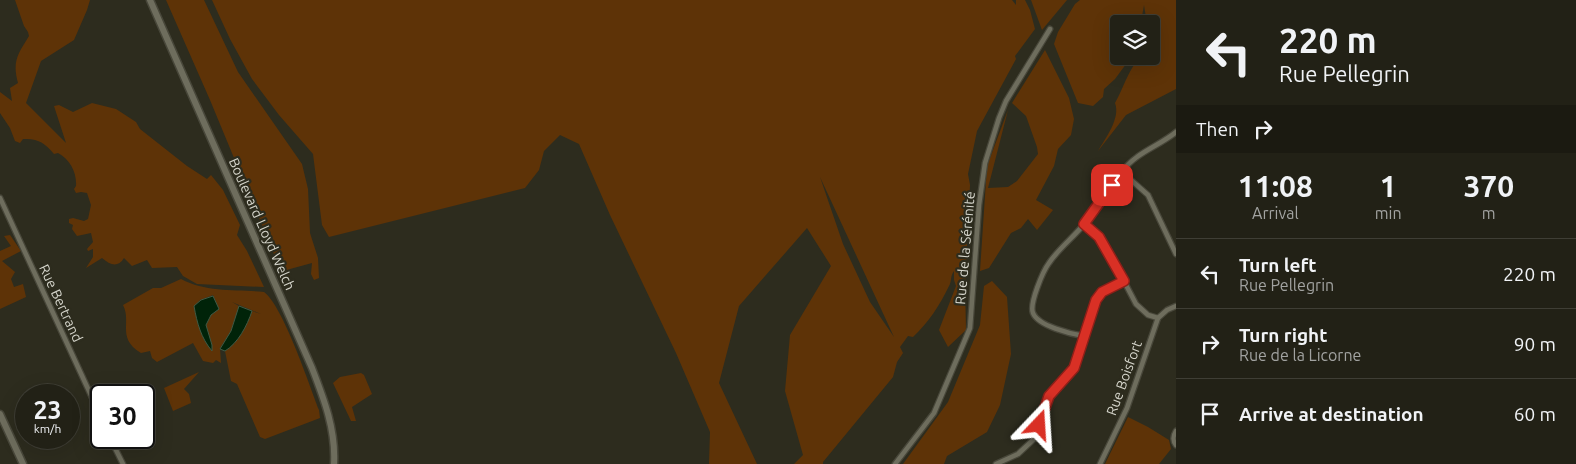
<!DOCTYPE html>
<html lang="en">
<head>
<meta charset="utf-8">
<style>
  :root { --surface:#222116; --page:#2e2e23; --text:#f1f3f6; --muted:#a2a3a1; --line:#3f3e35 }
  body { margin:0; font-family:Ubuntu,sans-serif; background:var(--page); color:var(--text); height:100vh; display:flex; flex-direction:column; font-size:19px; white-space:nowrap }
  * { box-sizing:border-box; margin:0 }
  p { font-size:16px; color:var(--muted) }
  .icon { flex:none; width:28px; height:28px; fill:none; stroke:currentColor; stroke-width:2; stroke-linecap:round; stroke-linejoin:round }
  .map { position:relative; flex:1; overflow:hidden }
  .side { display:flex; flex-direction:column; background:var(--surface); width:400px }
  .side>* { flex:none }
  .top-card { background:#222116; color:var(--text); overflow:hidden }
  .controls { position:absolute; left:1110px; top:15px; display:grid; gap:10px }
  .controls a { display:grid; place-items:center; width:50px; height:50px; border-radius:5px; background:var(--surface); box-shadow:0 5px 20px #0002,0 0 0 1px var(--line); font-size:25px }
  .speed { position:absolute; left:15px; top:384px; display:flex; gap:10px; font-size:25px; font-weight:700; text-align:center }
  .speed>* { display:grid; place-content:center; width:65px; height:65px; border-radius:50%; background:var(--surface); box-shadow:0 5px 20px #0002,0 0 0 1px var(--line); line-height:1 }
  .speed small { font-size:12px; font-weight:400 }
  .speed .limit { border:2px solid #111; border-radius:8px; background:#fff; color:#111 }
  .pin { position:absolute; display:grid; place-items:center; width:42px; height:42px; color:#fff; margin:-21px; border-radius:10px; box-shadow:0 2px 8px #0006 }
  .me { position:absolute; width:55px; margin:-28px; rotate:20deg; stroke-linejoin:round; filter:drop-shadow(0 0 4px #0008) }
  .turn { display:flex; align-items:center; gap:18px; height:105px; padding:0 20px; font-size:22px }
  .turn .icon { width:65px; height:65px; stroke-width:2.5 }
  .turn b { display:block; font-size:35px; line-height:42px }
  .then { display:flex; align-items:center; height:48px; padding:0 20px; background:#0003; gap:10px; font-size:19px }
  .eta { display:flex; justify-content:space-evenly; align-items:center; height:85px; text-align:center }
  .eta b { font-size:30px; font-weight:700; line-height:35px }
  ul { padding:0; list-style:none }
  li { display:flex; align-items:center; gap:15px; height:70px; padding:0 20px; border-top:1px solid var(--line) }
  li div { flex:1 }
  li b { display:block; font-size:19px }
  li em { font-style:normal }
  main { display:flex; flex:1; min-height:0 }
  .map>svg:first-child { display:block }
  .green { fill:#5e3307; fill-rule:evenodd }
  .water { fill:#002309; stroke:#405944 }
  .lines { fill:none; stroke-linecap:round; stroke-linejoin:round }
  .street-casing { stroke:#48473a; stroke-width:7 }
  .secondary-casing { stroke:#48473a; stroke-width:9 }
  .street { stroke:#6e6d5d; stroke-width:4.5 }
  .secondary { stroke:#6e6d5d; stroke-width:6 }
  .route-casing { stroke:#8d1f18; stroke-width:12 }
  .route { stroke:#d93025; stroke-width:9 }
  .labels { text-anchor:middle; stroke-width:4.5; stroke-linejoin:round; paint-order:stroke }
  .street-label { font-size:14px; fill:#d6d6cc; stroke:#2d2c1e }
</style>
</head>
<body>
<main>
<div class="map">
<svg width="1176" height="464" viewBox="0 0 1176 464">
  <rect width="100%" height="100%" fill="#2d2c1e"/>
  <g class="green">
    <path d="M 15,0 L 90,0 L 87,10 L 74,40 L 41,61 L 26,103 L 66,143 L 54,106 L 59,105 L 73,112 L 92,103 L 116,109 L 136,122 L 140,129 L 187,166 L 207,179 L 211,175 L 223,190 L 240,225 L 237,235 L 247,251 L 264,287 L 197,284 L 183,276 L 177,267 L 152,268 L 147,260 L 132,266 L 124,258 C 118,268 110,265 102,258 L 86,268 L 93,257 L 93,249 L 88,251 L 87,249 L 93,242 L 91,233 L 77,236 L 72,229 L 73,225 L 69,223 L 69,219 L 73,218 L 84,221 L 88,219 L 91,205 L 87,193 L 81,192 L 76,193 L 74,189 L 76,186 C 77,173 70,159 58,153 L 54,154 C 45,143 38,138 23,139 L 20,143 L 15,141 L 10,128 L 0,113 L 0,92 L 12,101 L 10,88 L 18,83 C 12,61 18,54 29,36 L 28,32 L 24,26 Z"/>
    <path d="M 166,0 L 204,0 L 238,72 L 302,164 L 308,189 L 310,233 L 318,258 L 319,278 L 314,280 L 311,274 L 312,263 L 290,269 L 289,278 L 278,264 L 210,100 Z"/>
    <path d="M 212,0 L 1012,0 L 1016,5 L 1016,0 L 1025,0 L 1030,10 L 1035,29 L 1015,56 L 1016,59 L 977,131 L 968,174 L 970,185 L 965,285 L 966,330 L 948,347 L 939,330 L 956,286 L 954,280 L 954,271 C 950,276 952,281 949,286 C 940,305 928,323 913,337 L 908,336 L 900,347 L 903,353 L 897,362 L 893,377 L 823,462 L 823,464 L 794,464 L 803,455 L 785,391 L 790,335 L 831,266 L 807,228 L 739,306 L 719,383 L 757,464 L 709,464 L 710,432 L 676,353 L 610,215 L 579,144 L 560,135 L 544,151 L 539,170 L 525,188 L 329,237 L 322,225 L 313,154 L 279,115 L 252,79 L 230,39 ZM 820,177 L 894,337 L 870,302 L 843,244 Z"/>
    <path d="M 1031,0 L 1067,0 L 1042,30 Z"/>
    <path d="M 1080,0 L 1176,0 L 1176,89 L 1126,115 L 1098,151 C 1105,139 1121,118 1115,103 C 1124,87 1128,70 1141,56 L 1151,56 L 1151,24 L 1147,24 L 1144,5 L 1141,22 L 1142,24 L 1119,24 L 1119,56 L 1132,56 L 1115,79 L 1104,89 L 1103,97 L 1093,106 L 1078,103 L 1054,44 L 1058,32 L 1075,4 Z"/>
    <path d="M 1045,50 L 1069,98 L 1074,119 L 1071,135 L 1058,149 L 1054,166 L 1036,200 L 1053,210 L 1037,230 L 1028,219 L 1021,228 L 1011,233 L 989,268 L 980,271 L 987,166 L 1008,110 L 988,188 L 1008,187 L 1017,181 L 1038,154 L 1037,147 L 1026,116 L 1012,103 Z"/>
    <path d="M 10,235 L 21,251 L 2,261 L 15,272 L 11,279 L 14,287 L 23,284 L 26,297 L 0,309 L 0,251 L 11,246 L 4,236 Z"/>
    <path d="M 181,279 C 207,293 236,289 264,292 C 283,306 309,384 319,410 L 320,418 L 265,439 L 260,437 L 237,384 L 231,381 L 225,351 C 238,342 247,326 252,311 L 261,314 L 232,302 L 239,306 L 231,331 L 220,348 L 221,363 L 216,360 L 213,363 L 203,361 L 193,343 L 157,362 L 152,358 L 150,351 L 141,353 C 116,338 132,322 123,305 L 153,288 L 161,288 ZM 213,295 L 219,309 L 211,315 L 206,325 L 212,345 L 194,307 L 200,300 Z"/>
    <path d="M 992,281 L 1007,297 L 1011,354 L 1000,405 L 987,432 L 947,456 L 944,464 L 903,464 L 948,402 L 980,325 L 984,286 Z"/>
    <path d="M 199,372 L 184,389 L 189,394 L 191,403 L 173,411 L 164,388 Z"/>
    <path d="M 361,373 L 364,375 L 372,394 L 352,407 L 356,421 L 351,421 L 333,383 L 340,377 Z"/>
    <path d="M 1128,417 L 1148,427 L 1169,440 L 1171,449 L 1159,464 L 1105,464 Z"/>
  </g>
  <g class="water">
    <path d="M 213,296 L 219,309 L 211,315 L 206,325 L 212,345 L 212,351 C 201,338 197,323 194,306 L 201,300 Z"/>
    <path d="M 239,306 L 252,311 C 247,326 238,343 225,351 L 220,349 L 231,331 Z"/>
  </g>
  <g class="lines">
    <defs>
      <g id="street">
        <path d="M 1122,172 L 1148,195 L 1176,254"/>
        <path d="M 0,198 L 101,417"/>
        <path d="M 1084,225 L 1099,237 L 1105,245 L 1136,304 L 1148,315 L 1158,318"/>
        <path d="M 1084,336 C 1071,334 1038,326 1033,313 C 1029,304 1043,271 1049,263 C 1059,248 1074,237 1085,223 C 1101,203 1116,172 1137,157 C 1149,148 1164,142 1176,132"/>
        <path d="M 1176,431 C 1173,436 1172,440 1176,445"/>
        <path d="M 110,438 L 123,464"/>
        <path d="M 895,464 L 934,413 L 970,328 L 979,205 L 985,163 L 999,118 L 1006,101 L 1050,29"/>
        <path d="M 996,464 L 1018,454 L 1034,439 L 1049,396 L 1073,368 L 1096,300 L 1102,292 L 1124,281"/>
        <path d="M 1100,464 L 1127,408 L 1158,318 L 1167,310 L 1176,306"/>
      </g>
      <g id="secondary">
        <path d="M 150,0 L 312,368 C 324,399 336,430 334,464"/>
        <path d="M 0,414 L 23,464"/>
      </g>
    </defs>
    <use href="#street" class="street-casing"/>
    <use href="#secondary" class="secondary-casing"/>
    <use href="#street" class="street"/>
    <use href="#secondary" class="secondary"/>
  </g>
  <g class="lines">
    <defs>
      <path id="route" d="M 1039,425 L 1049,396 L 1074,368 L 1096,300 L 1102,292 L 1124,281 L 1099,237 L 1084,224 L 1112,185"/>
    </defs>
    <use href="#route" class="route-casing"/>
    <use href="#route" class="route"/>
  </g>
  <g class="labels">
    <g class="street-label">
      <text transform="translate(262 224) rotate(66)" y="5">Boulevard Lloyd Welch</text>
      <text transform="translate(965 248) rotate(-85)" y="5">Rue de la Sérénité</text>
      <text transform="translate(61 303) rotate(65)" y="5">Rue Bertrand</text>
      <text transform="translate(1124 378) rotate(-70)" y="5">Rue Boisfort</text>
    </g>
  </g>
</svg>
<div class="controls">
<a><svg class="icon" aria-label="layers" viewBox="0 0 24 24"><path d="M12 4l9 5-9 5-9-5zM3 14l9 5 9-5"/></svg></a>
</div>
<div class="speed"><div>23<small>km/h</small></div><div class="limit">30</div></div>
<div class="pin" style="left:1112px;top:185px;background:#d93025"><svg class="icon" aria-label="arrive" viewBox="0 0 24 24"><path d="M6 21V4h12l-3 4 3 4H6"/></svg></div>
<svg class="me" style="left:1039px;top:425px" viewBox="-20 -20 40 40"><path d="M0-17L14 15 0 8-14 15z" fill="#d93025" stroke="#fff" stroke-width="4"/></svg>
</div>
<section class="side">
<div class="top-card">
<div class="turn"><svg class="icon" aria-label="left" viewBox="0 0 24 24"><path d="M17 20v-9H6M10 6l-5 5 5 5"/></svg><div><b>220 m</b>Rue Pellegrin</div></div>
<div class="then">Then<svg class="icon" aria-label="right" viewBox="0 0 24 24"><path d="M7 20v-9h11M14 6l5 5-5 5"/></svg></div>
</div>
<div class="eta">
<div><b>11:08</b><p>Arrival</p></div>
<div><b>1</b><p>min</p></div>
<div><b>370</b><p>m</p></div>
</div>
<ul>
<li><svg class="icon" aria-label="left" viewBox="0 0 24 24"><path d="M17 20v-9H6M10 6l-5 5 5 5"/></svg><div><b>Turn left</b><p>Rue Pellegrin</p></div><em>220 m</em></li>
<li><svg class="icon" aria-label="right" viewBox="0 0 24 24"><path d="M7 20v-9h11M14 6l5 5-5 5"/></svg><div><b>Turn right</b><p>Rue de la Licorne</p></div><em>90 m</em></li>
<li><svg class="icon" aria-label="arrive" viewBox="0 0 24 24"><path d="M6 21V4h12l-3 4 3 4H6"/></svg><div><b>Arrive at destination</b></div><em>60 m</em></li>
</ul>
</section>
</main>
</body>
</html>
